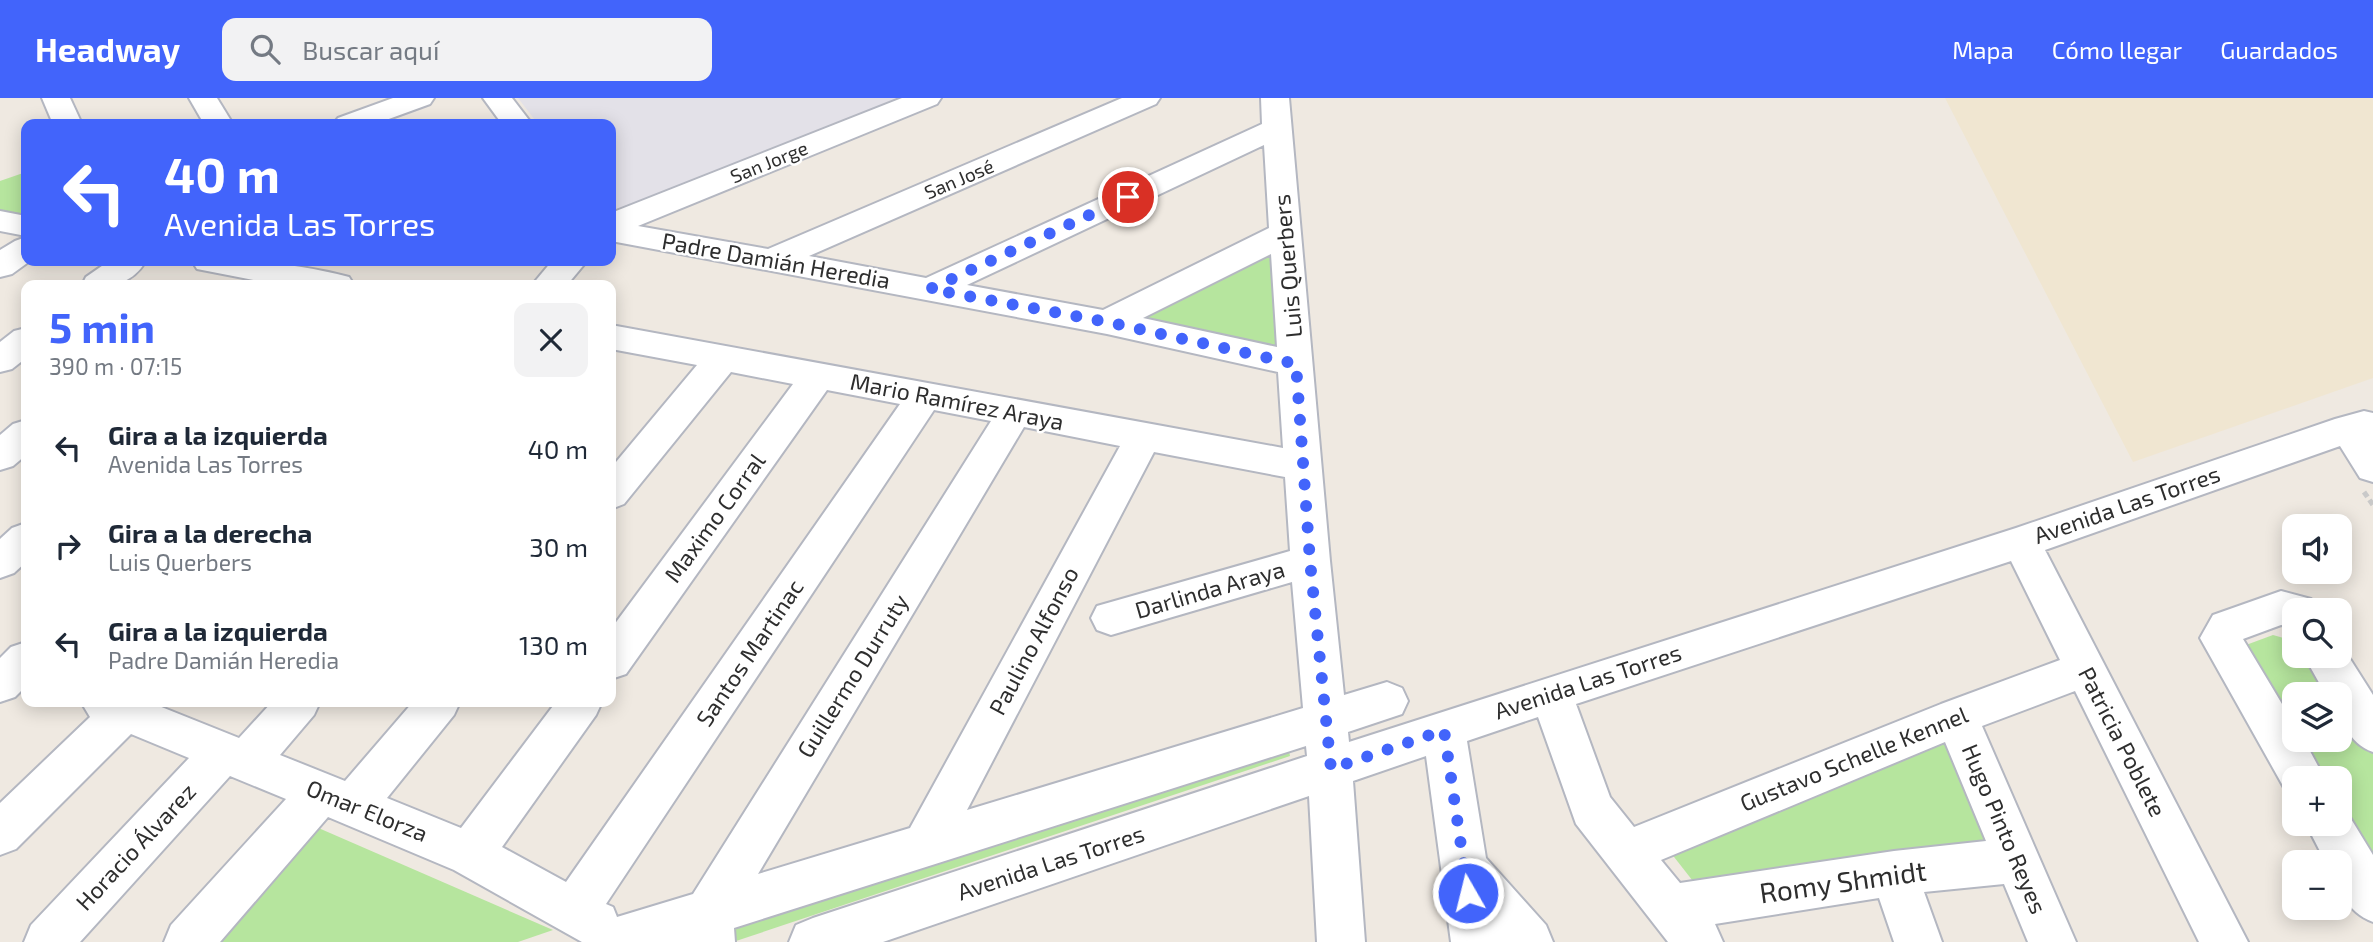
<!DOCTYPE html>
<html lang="es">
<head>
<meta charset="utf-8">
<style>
  :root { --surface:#fff; --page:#f2f2f3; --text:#1f2937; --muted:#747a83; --accent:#4264fb }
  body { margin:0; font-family:"Exo 2",sans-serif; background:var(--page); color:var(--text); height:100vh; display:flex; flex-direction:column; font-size:26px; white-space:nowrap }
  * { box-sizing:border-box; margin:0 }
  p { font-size:23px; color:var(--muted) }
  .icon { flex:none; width:38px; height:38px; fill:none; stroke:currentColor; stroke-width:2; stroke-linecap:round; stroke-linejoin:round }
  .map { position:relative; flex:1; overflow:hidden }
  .sheet { position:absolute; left:21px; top:182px; width:595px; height:427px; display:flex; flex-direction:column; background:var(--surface); border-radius:14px; box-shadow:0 4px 18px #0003 }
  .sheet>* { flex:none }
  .banner { position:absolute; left:21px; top:21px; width:595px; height:147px; border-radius:14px; box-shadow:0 4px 18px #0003; background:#4264fb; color:#fff; overflow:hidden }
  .fabs { position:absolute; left:2282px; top:416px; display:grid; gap:14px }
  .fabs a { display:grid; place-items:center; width:70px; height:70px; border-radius:14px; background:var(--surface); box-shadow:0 4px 18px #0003; font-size:35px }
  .pin { position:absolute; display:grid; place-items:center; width:60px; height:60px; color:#fff; margin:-30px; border:4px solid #fff; border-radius:50%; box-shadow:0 2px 7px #0007 }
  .me { position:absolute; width:77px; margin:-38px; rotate:352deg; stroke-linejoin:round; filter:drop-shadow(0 0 5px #0008) }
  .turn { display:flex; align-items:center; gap:24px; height:147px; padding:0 28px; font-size:32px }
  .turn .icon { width:91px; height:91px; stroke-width:2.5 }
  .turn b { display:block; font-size:49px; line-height:60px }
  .round { display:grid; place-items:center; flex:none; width:74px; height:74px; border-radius:14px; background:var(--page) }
  .head { display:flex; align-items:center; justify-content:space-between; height:119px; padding:0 28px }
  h1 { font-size:42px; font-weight:700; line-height:52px; color:var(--accent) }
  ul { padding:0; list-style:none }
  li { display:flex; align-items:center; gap:21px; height:98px; padding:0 28px }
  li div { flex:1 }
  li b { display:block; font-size:26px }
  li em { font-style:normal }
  header { display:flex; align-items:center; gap:42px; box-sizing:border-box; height:98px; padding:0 35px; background:var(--accent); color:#fff }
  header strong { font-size:33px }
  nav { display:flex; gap:38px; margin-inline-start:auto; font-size:24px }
  .search { width:490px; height:63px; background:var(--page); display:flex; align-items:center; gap:18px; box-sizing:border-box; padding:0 24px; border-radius:14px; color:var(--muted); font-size:26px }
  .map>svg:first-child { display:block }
  .industrial { fill:#e3e1e8 }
  .education { fill:#f0e6d1 }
  .green { fill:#b6e59e }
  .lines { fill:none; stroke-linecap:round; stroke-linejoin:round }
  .minor-casing { stroke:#b4b7c1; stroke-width:4 }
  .path { stroke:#c9c9c9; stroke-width:5; stroke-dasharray:6 3.5; stroke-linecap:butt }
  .minor { fill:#fff; fill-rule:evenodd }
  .route { stroke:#4264fb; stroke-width:12; stroke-dasharray:0 21.6 }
  .labels { text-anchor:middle; stroke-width:5; stroke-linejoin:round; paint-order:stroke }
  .far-street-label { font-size:19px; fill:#2e2e2e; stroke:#fff }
  .street-label { font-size:23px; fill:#2e2e2e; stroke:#fff }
  .near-street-label { font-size:28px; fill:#2e2e2e; stroke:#fff }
</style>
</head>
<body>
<header>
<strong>Headway</strong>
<div class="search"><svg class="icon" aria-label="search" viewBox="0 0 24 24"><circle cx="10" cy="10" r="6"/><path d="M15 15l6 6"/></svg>Buscar aquí</div>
<nav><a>Mapa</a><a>Cómo llegar</a><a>Guardados</a></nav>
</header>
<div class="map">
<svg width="2373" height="844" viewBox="0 0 2373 844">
  <rect width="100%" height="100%" fill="#efe9e1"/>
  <path class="industrial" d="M 518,0 L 898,0 L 611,115 L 611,26 L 538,26 Z"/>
  <path class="education" d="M 1945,0 L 2373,0 L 2373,280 L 2133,364 Z"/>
  <g class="green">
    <path d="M 26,74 L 26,125 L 0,119 L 0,83 Z"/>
    <path d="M 1269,152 L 1280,254 L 1131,222 Z"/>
    <path d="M 2273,537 L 2294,543 L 2294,558 L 2310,558 L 2335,597 L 2294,597 L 2294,637 L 2255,573 L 2246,547 Z"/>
    <path d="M 2340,603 L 2373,653 L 2373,765 L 2340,711 L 2340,681 L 2321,681 L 2298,642 L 2340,642 Z"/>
    <path d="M 1967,622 L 2025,754 L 1696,787 L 1660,741 Z"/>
    <path d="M 1287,641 L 1290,658 L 733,844 L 726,824 Z"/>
    <path d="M 307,725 L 553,832 L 518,844 L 201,844 Z"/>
  </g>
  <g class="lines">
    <defs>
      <g id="minor">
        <path d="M 42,0 L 70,0 L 82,26 L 53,26 Z"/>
        <path d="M 189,0 L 217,0 L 233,26 L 204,26 Z"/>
        <path d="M 393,0 L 434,0 L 430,6 L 375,26 L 333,26 L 338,20 Z"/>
        <path d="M 483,0 L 512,0 L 532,26 L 502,26 Z"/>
        <path d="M 902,0 L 941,0 L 937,6 L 638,128 L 768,151 L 1122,0 L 1160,0 L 1156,6 L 809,158 L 926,180 L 1262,26 L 1261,0 L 1289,0 L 1330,463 L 1344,597 L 1387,584 L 1402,590 L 1408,603 L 1402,616 L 1348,634 L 1349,644 L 2016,430 L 2335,321 L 2364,313 L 2373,315 L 2373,384 L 2360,380 L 2340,348 L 2045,452 L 2248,844 L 2199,844 L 2075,593 L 1982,628 L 2076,844 L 2028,844 L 2004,786 L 1924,794 L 1942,844 L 1894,844 L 1879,800 L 1715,826 L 1723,844 L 1668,844 L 1576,726 L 1538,619 L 1467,643 L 1486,760 L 1546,827 L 1553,844 L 1451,844 L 1426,658 L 1353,683 L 1365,844 L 1317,844 L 1309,698 L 883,844 L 789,844 L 796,827 L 813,820 L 1307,658 L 1306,648 L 734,830 L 735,844 L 582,844 L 454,772 L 328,719 L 220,844 L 164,844 L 171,827 L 286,701 L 230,678 L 80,844 L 24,844 L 31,827 L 189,660 L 131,636 L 16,751 L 0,757 L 0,705 L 90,619 L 81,604 L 155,604 L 154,606 L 239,640 L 272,604 L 320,604 L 314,617 L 280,657 L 345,683 L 413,604 L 460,604 L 454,617 L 387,700 L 461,730 L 556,604 L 602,604 L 596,617 L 502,749 L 566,784 L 900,306 L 827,292 L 626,576 L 611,581 L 611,531 L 793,286 L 731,274 L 624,406 L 611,411 L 611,370 L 697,267 L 611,251 L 611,227 L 1283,350 L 1278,274 L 1107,236 L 611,143 L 611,115 ZM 1264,47 L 1269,130 L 1103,212 L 967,187 ZM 1271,156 L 1277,249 L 1143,220 ZM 934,312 L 991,323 L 693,796 L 617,819 L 613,809 L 606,806 ZM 1024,329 L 1120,348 L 910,730 L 758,776 ZM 1154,354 L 1285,379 L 1290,453 L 1097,508 L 1091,520 L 1097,532 L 1111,537 L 1292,484 L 1303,610 L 967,712 ZM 2011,463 L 2060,562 L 1941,606 L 1634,729 L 1610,699 L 1576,606 ZM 1945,644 L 1986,743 L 1894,753 L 1680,785 L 1661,762 Z"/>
        <path d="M 0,113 L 26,118 L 26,138 L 0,133 Z"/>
        <path d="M 26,139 L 26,163 L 30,163 L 12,176 L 0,179 L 0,152 L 15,143 Z"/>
        <path d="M 109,163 L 146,163 C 129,190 110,187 82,187 L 86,179 Z"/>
        <path d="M 192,163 C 245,161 297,165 349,179 L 354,187 L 279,187 L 197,171 Z"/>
        <path d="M 552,163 L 587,163 L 567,187 L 532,187 Z"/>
        <path d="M 26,230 L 26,260 L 12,271 L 0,274 L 0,244 L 14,233 Z"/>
        <path d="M 26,322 L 26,357 L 13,368 L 0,372 L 0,337 L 13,326 Z"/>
        <path d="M 26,425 L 26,464 L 14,475 L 0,480 L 0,441 L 12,430 Z"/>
        <path d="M 2281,493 L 2311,501 L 2317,513 L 2294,513 L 2294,529 L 2281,527 L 2243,541 L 2294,626 L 2294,642 L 2304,642 L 2325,681 L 2294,681 L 2294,698 L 2287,695 L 2200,540 L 2213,517 Z"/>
        <path d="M 26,544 L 26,588 L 15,599 L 0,604 L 0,560 L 11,549 Z"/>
        <path d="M 2340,545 L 2373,597 L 2373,654 C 2348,645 2340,622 2340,597 L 2326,597 L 2304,558 L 2340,558 Z"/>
        <path d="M 2340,709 L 2345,711 L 2373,757 L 2373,824 C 2345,813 2340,793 2340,765 L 2326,765 L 2306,726 L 2340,726 Z"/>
      </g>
    </defs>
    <use href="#minor" class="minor-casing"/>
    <path class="path" d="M 2364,394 L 2373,407"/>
    <use href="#minor" class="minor"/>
  </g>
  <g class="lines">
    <path class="route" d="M 1128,99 L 930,191 L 1107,224 L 1296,266 L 1310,463 L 1331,671 L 1444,632 L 1468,795"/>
  </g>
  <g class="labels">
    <g class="far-street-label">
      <text transform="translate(769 64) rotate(-22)" y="7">San Jorge</text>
      <text transform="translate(959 81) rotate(-23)" y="7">San José</text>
    </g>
    <g class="street-label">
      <text transform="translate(776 163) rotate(10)" y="8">Padre Damián Heredia</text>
      <text transform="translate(1288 168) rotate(-95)" y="8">Luis Querbers</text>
      <text transform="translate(957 304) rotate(11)" y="8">Mario Ramírez Araya</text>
      <text transform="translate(2127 407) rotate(-19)" y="8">Avenida Las Torres</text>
      <text transform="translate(715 420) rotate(-54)" y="8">Maximo Corral</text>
      <text transform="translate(1210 492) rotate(-16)" y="8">Darlinda Araya</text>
      <text transform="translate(1034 543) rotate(-62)" y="8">Paulino Alfonso</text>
      <text transform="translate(750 555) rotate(-56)" y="8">Santos Martinac</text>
      <text transform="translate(853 578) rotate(-58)" y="8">Guillermo Durruty</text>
      <text transform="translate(1588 584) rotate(-18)" y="8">Avenida Las Torres</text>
      <text transform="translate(2122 644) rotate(63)" y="8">Patricia Poblete</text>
      <text transform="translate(1854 661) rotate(-22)" y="8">Gustavo Schelle Kennel</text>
      <text transform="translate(367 713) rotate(22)" y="8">Omar Elorza</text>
      <text transform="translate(2004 731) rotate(67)" y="8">Hugo Pinto Reyes</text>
      <text transform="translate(136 749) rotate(-47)" y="8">Horacio Álvarez</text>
      <text transform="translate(1051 765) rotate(-18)" y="8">Avenida Las Torres</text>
    </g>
    <g class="near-street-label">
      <text transform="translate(1843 784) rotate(-8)" y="10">Romy Shmidt</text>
    </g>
  </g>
</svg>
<div class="fabs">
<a><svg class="icon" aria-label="sound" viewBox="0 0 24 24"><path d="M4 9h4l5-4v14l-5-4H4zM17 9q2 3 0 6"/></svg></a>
<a><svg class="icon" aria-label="search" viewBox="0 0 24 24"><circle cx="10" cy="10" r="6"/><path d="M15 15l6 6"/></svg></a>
<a><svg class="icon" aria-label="layers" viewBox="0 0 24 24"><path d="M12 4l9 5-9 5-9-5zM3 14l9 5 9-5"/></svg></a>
<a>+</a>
<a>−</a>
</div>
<div class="pin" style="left:1128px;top:99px;background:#d93025"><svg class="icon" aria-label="arrive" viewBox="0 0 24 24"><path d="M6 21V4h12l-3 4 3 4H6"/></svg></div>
<svg class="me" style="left:1468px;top:795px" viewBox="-20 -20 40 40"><circle r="17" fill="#4264fb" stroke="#fff" stroke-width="3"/><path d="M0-11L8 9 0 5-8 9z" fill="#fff"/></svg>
<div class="banner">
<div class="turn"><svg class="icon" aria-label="left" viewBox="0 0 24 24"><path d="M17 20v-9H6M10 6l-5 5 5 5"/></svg><div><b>40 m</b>Avenida Las Torres</div></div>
</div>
<section class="sheet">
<div class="head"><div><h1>5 min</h1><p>390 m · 07:15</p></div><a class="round"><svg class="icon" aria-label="close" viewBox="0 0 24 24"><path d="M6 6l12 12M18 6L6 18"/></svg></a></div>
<ul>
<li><svg class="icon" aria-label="left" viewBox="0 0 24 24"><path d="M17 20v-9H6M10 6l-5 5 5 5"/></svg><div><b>Gira a la izquierda</b><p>Avenida Las Torres</p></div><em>40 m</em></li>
<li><svg class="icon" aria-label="right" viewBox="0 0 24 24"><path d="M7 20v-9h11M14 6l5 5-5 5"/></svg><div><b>Gira a la derecha</b><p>Luis Querbers</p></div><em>30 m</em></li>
<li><svg class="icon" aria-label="left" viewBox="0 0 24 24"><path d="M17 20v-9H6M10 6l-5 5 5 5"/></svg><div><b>Gira a la izquierda</b><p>Padre Damián Heredia</p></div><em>130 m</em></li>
</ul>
</section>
</div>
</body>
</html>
